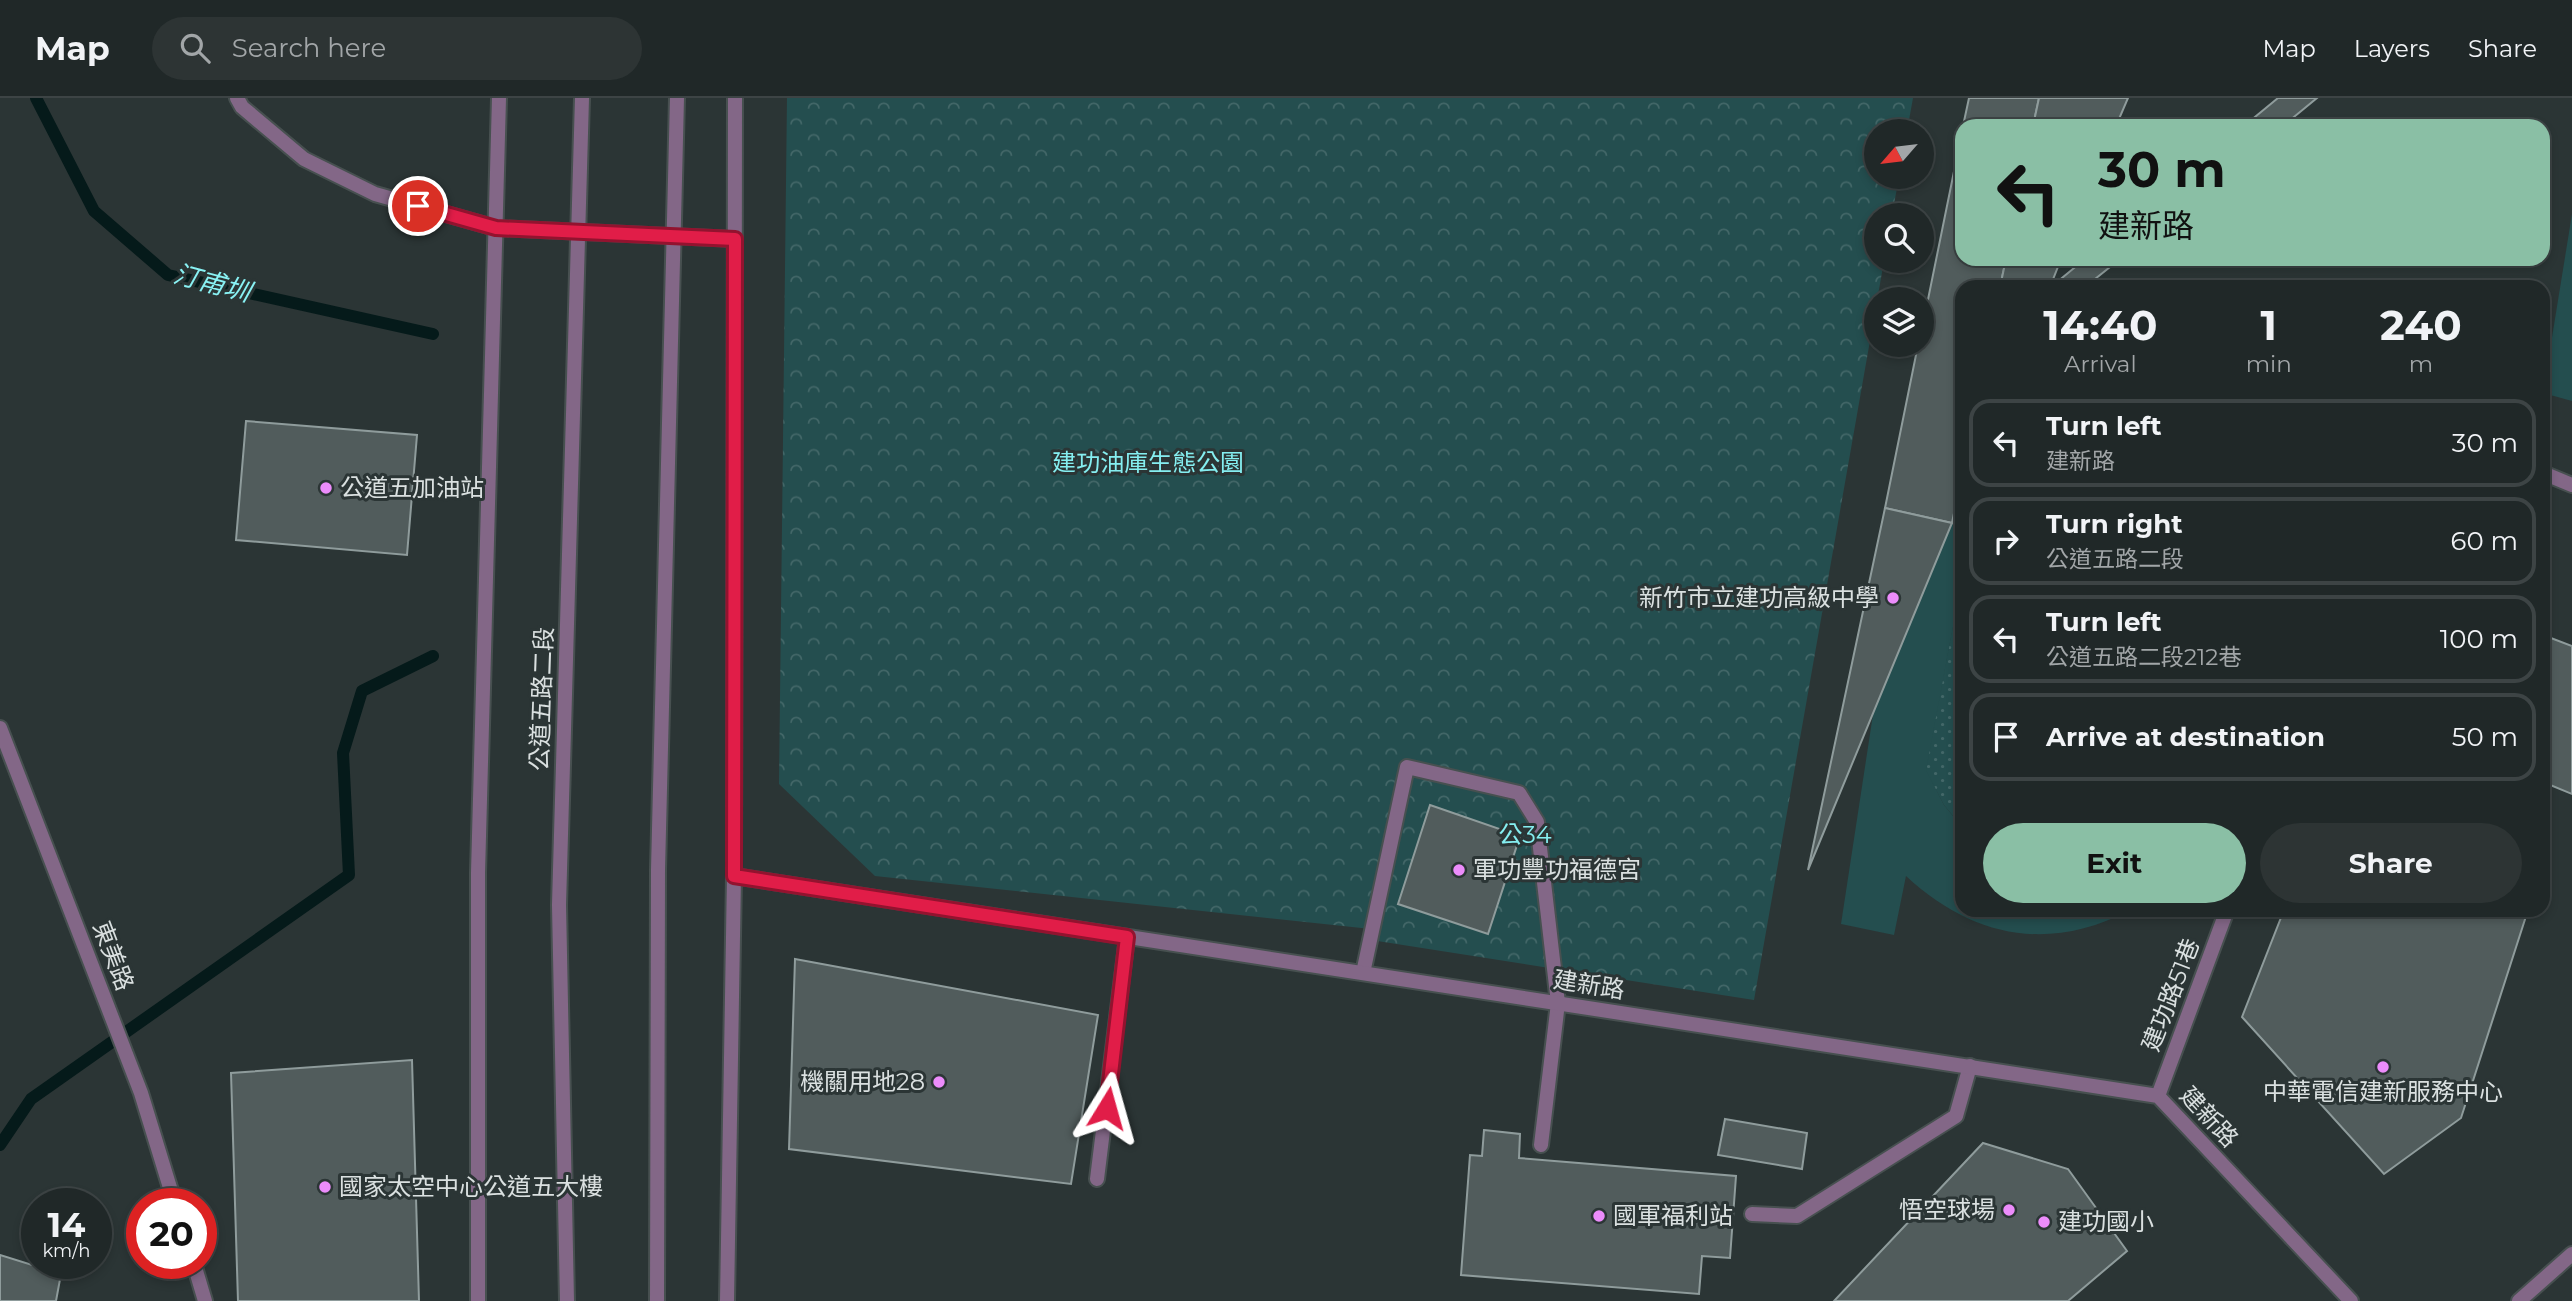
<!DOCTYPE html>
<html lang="en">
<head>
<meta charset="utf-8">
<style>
  :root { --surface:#202828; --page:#2d3434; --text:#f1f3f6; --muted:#a2a6a8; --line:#3d4445; --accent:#8abfa5 }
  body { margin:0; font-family:Montserrat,"Noto Sans TC",sans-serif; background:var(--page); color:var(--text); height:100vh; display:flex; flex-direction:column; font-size:26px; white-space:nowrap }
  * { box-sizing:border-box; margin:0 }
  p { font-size:23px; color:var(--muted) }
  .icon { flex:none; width:38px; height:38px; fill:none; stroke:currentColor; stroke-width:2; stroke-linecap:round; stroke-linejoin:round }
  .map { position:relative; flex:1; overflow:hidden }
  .details { position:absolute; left:1955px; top:182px; width:595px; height:637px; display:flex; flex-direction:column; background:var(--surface); border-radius:21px; box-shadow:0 4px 10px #0003,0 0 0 2px var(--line) }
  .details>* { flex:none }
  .guide { position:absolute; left:1955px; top:21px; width:595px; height:147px; border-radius:21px; box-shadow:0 4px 10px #0003,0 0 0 2px var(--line); background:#8abfa5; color:#111; overflow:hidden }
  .needle { width:46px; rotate:242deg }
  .buttons { position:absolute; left:1864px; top:21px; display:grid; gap:14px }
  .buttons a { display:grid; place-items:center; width:70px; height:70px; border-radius:50%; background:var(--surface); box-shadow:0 4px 10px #0003,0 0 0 2px var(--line); font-size:35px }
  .speed { position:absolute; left:21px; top:1090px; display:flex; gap:14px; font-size:35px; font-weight:700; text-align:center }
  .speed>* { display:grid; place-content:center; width:91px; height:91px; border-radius:50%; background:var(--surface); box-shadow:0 4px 10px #0003,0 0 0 2px var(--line); line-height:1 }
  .speed small { font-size:18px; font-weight:400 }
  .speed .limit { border:10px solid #d22; background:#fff; color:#111 }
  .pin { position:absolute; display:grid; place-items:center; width:60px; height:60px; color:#fff; margin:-30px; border:4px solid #fff; border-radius:50%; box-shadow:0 2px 7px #0007 }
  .me { position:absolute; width:77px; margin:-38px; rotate:8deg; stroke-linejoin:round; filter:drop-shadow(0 0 5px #0008) }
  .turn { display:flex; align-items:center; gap:24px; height:147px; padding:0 28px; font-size:32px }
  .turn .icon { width:91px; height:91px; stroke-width:2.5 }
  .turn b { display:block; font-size:49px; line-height:60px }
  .eta { display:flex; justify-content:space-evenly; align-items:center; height:119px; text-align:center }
  .eta b { font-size:42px; font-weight:700; line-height:49px }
  .action { display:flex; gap:14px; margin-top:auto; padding:14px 28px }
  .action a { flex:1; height:80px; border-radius:42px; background:var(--accent); color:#111; font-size:28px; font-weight:700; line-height:80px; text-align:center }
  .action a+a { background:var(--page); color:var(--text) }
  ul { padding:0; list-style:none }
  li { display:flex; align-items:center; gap:21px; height:88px; margin:0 14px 10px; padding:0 14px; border:4px solid var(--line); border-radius:21px }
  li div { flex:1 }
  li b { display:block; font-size:26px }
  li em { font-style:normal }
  header { display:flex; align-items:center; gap:42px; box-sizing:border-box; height:98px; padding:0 35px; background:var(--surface); border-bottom:2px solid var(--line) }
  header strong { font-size:33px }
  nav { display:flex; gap:38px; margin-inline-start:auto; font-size:24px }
  .search { width:490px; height:63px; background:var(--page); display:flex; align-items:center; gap:18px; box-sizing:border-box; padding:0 24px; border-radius:38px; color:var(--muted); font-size:26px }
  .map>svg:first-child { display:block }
  .grass { fill:url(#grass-dots) }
  .park { fill:url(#park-crowns) }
  .pitch { fill:#244e4f }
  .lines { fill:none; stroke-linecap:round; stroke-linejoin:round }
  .stream { stroke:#051a1a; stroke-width:12 }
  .building { fill:#515c5c; stroke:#8f9c9c; stroke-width:2 }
  .service-casing { stroke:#475050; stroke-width:18 }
  .minor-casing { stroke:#475050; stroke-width:18 }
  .tertiary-casing { stroke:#475050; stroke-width:18 }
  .service { stroke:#836787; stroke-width:14 }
  .minor { stroke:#836787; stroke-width:14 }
  .tertiary { stroke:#836787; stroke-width:14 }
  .route-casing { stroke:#92132f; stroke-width:18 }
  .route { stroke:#e11d48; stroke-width:12 }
  .poi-dot { fill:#ec8cfb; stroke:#2b3535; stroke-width:2.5 }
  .labels { text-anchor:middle; stroke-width:6; stroke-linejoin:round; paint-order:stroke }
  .park-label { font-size:24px; fill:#85eef0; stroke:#2b3535 }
  .poi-label { font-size:24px; fill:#dae0e0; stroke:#2b3535; text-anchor:start }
  .street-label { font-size:24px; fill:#dae0e0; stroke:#2b3535 }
  .water-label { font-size:26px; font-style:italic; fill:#89f2f4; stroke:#2b3535 }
</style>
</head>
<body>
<header>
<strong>Map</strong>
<div class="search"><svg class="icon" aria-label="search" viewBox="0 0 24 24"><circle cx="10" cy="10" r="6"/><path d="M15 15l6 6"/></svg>Search here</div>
<nav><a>Map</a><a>Layers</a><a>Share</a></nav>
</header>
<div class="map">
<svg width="2572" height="1203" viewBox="0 0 2572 1203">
  <defs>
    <pattern id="grass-dots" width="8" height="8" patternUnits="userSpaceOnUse" patternTransform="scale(1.75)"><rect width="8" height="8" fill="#244e4f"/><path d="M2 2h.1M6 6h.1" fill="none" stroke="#436768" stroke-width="1.8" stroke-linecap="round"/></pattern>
    <pattern id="park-crowns" width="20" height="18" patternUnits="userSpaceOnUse" patternTransform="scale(1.75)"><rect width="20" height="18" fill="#244e4f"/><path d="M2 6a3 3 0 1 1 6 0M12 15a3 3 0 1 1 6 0" fill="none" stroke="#436768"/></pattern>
  </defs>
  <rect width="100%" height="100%" fill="#2b3535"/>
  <path class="grass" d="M 1962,481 L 1962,729 L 1944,707 L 1925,672 Z"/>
  <path class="park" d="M 787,0 L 1913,0 L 1907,33 L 1876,33 L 1876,79 L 1899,79 L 1892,117 L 1876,117 L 1876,163 L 1884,163 L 1754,902 L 1371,842 L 1371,831 L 875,778 L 779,686 Z"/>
  <g class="pitch">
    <path d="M 2572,116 L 2572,303 L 2543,295 Z"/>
    <path d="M 1962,189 L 1962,481 L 1926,672 L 1944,707 L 1962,729 L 1962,812 L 2130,812 C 2048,855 1972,839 1906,778 L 1894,837 L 1841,826 L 1912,361 Z"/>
  </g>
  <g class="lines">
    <g class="stream">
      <path d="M 36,0 L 94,113 L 168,177 L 433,236"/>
      <path d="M 0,1047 L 31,1001 L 349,777 L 343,655 L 362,593 L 433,558"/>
    </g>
  </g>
  <g class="building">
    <path d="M 1969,0 L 2039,0 L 2033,28 L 1963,28 Z"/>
    <path d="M 2039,0 L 2128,0 L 2116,28 L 2033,28 Z"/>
    <path d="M 2278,0 L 2317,0 L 2283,28 L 2244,28 Z"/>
    <path d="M 1962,34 L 1962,161 L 2006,161 L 2000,189 L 1962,189 L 1962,376 L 1952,425 L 1885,410 L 1918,247 L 1922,247 L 1922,231 Z"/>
    <path d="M 2006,161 L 2061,161 L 2050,189 L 2000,189 Z"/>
    <path d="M 2085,161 L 2120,161 L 2085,189 L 2051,189 Z"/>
    <path d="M 246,323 L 417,337 L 407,457 L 236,442 Z"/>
    <path d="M 1885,410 L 1952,425 L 1808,772 Z"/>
    <path d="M 2543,537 L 2572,548 L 2572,696 L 2543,684 Z"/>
    <path d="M 1430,707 L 1520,738 L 1488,836 L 1398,806 Z"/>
    <path d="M 2284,812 L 2528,812 L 2461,1020 L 2384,1076 L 2242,919 Z"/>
    <path d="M 795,861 L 1098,917 L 1071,1086 L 789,1051 Z"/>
    <path d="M 412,962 L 419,1203 L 238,1203 L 231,975 Z"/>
    <path d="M 1725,1021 L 1807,1035 L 1802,1071 L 1718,1057 Z"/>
    <path d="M 1484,1032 L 1520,1036 L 1519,1060 L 1736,1078 L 1730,1160 L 1702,1158 L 1699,1196 L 1461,1177 L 1470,1057 L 1482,1058 Z"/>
    <path d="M 1983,1045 L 2068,1071 L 2127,1153 L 2068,1203 L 1834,1203 Z"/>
    <path d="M 0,1157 L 61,1176 L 56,1203 L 0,1203 Z"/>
  </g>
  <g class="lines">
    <defs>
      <g id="service">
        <path d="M 237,0 L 242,9 L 304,61 L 375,96 L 496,130 L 735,141"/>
        <path d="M 2543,375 L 2572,387"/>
        <path d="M 1363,875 L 1407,669 L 1519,695 L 1537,724 L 1558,905 L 1541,1047"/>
        <path d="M 2158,998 L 2227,812"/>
        <path d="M 1097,1081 L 1127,839"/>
        <path d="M 1752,1116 L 1797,1118 L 1956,1018 L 1970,968"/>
        <path d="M 2519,1203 L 2572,1156"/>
      </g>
      <g id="minor">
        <path d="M 0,630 L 141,995 L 175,1106"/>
        <path d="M 734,778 L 2158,998 L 2351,1203"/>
        <path d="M 194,1166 L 205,1203"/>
      </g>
      <g id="tertiary">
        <path d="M 478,1203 L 478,775 L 499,0"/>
        <path d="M 567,1203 L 559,807 L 582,0"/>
        <path d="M 657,1203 L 658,772 L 677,0"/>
        <path d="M 727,1203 L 734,778 L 735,0"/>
      </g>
    </defs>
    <use href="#service" class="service-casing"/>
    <use href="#minor" class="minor-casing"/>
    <use href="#tertiary" class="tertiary-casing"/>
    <use href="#service" class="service"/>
    <use href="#minor" class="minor"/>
    <use href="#tertiary" class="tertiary"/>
  </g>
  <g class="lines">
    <defs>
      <path id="route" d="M 418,108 L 496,130 L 735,141 L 734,778 L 1127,839 L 1107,1010"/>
    </defs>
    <use href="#route" class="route-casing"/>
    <use href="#route" class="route"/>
  </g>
  <g class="poi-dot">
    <circle cx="326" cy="390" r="7"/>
    <circle cx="1893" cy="500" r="7"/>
    <circle cx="1459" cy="772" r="7"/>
    <circle cx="2383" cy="969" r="7"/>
    <circle cx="939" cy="984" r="7"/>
    <circle cx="325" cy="1089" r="7"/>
    <circle cx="2009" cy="1112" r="7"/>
    <circle cx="1599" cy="1118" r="7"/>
    <circle cx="2044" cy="1124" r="7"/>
  </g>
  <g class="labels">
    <g class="park-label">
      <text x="1148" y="373">建功油庫生態公園</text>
      <text x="1525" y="745">公34</text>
    </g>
    <g class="poi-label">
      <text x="340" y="398">公道五加油站</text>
      <text x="1879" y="508" text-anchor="end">新竹市立建功高級中學</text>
      <text x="1473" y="780">軍功豐功福德宮</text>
      <text x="925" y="992" text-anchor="end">機關用地28</text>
      <text x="2383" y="1002" text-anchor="middle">中華電信建新服務中心</text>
      <text x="339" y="1097">國家太空中心公道五大樓</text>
      <text x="1995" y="1120" text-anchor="end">悟空球場</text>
      <text x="1613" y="1126">國軍福利站</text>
      <text x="2058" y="1132">建功國小</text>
    </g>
    <g class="street-label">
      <text transform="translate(542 601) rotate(-88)" y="8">公道五路二段</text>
      <text transform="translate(113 858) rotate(69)" y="8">東美路</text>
      <text transform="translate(1589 887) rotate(9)" y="8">建新路</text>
      <text transform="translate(2171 897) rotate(-69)" y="8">建功路51巷</text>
      <text transform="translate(2209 1019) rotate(47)" y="8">建新路</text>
    </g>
    <g class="water-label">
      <text transform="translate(212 185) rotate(15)" y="9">汀甫圳</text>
    </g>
  </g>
</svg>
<div class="buttons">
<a><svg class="needle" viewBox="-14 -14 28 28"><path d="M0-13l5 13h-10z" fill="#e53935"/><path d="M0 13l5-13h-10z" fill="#a2a6a8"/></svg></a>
<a><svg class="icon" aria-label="search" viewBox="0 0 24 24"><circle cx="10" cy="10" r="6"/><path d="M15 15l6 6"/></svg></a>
<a><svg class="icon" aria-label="layers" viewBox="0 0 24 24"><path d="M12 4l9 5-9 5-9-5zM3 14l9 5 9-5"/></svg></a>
</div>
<div class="speed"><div>14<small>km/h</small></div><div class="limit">20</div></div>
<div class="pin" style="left:418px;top:108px;background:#d93025"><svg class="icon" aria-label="arrive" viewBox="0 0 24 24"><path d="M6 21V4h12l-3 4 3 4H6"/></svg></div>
<svg class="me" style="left:1107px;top:1010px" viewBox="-20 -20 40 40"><path d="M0-17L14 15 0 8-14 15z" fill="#e11d48" stroke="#fff" stroke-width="4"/></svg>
<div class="guide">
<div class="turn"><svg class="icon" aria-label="left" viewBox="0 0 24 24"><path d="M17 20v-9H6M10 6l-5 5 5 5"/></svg><div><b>30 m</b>建新路</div></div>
</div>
<section class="details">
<div class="eta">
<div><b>14:40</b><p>Arrival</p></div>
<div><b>1</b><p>min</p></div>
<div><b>240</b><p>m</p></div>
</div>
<ul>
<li><svg class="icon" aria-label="left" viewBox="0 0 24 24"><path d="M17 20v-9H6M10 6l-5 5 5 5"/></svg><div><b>Turn left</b><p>建新路</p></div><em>30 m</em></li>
<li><svg class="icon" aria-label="right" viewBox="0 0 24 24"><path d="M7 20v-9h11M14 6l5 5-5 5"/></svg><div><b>Turn right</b><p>公道五路二段</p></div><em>60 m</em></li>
<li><svg class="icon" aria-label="left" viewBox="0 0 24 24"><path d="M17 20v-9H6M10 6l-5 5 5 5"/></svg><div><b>Turn left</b><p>公道五路二段212巷</p></div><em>100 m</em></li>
<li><svg class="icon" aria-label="arrive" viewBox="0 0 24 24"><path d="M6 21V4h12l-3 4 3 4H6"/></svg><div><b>Arrive at destination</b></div><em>50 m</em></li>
</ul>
<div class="action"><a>Exit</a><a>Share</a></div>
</section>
</div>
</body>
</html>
